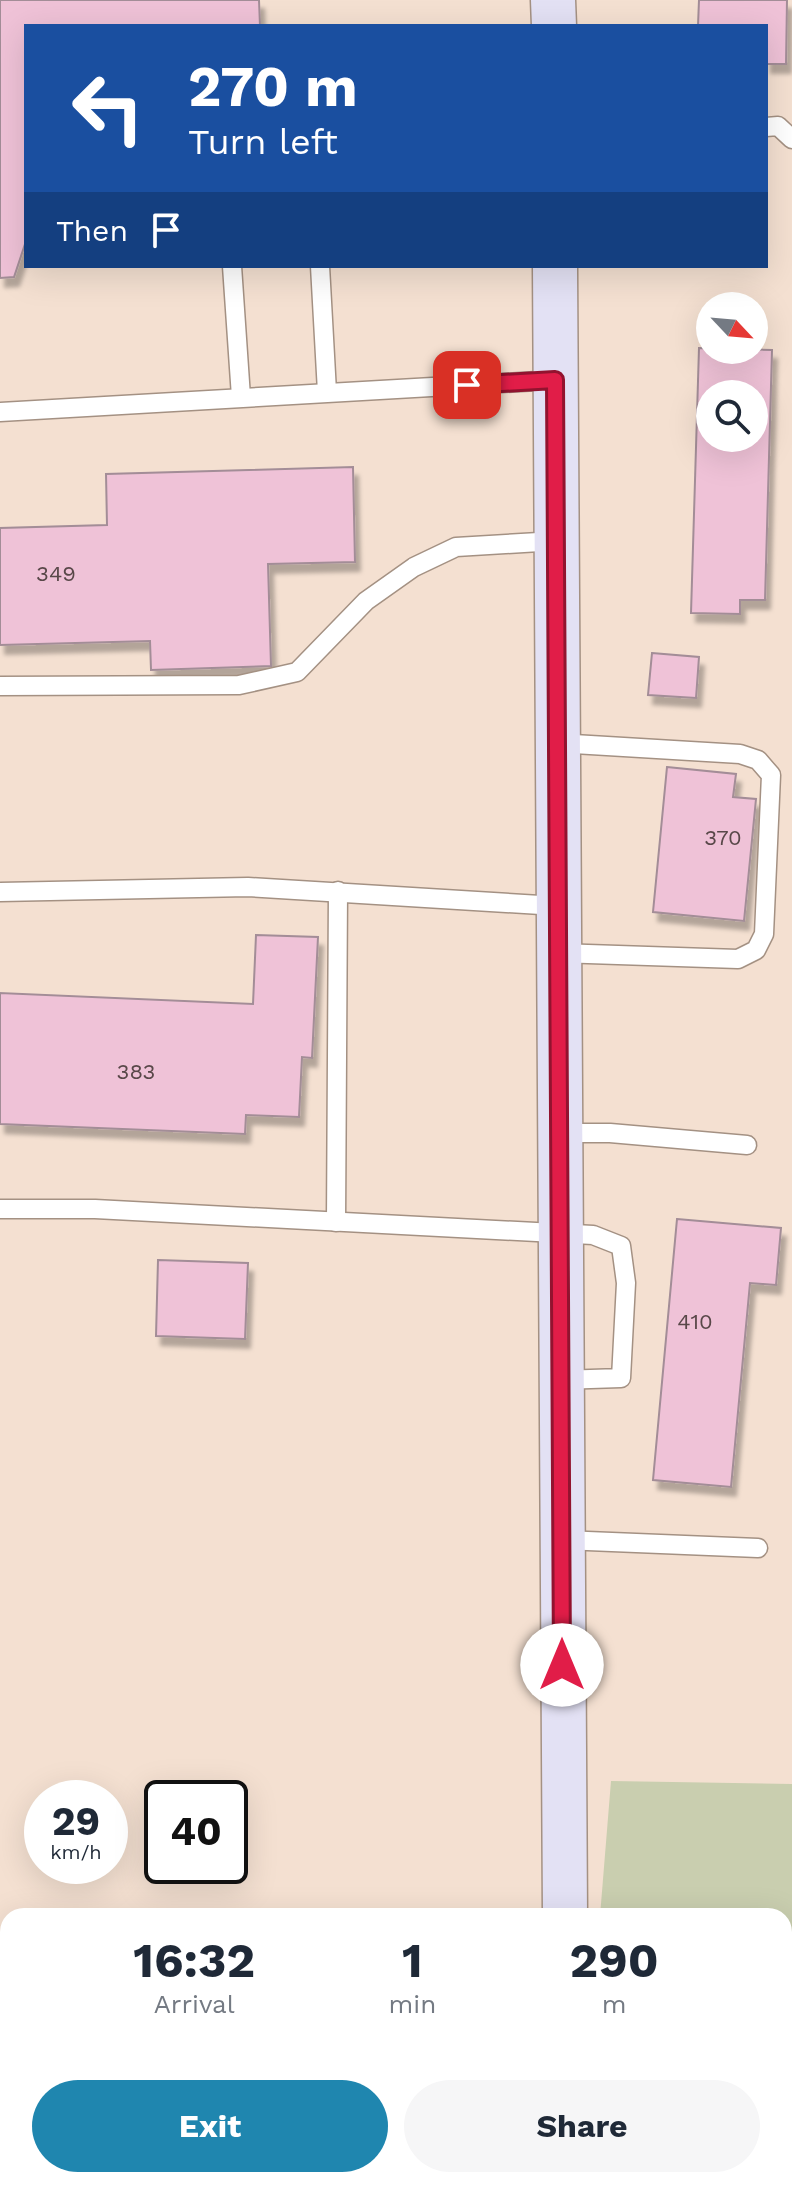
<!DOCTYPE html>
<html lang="en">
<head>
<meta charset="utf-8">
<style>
  :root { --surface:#fff; --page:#f6f6f7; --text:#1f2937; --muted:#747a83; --accent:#1f86af }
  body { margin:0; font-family:"Work Sans",sans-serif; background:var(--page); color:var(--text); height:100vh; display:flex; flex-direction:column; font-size:30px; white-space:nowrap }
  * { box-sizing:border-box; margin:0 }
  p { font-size:26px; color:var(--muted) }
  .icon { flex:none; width:44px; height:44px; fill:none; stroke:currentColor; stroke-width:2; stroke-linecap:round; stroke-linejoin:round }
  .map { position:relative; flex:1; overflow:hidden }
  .drawer { position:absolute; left:0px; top:1908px; width:792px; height:280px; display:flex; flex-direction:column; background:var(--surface); border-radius:24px 24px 0 0; box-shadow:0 8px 32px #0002 }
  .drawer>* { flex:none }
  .banner { position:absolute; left:24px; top:24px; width:744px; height:244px; border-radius:0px; box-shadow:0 8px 32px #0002; background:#1a4fa0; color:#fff; overflow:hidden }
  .needle { width:52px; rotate:116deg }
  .controls { position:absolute; left:696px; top:292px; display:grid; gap:16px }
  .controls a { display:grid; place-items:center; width:72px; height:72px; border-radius:50%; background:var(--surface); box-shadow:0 8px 32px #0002; font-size:40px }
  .speed { position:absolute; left:24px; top:1780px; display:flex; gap:16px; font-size:40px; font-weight:700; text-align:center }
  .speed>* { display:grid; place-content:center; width:104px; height:104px; border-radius:50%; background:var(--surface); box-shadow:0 8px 32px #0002; line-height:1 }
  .speed small { font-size:20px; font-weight:400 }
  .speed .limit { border:4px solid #111; border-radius:12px; background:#fff; color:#111 }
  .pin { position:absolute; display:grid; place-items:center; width:68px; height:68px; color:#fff; margin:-34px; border-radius:16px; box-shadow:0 4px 12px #0006 }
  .me { position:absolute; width:88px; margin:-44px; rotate:0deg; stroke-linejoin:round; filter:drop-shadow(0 0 6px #0008) }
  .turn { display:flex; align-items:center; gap:28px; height:168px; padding:0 32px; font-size:36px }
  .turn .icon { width:104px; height:104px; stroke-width:2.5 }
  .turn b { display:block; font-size:56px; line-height:68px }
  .then { display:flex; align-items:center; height:76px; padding:0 32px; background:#0003; gap:16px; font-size:30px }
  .eta { display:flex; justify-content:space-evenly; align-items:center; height:136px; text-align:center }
  .eta b { font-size:48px; font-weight:700; line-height:56px }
  .cta { display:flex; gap:16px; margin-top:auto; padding:16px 32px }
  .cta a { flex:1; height:92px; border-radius:48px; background:var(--accent); color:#fff; font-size:32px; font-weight:700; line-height:92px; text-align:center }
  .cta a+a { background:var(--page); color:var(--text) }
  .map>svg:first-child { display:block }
  .green { fill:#c9ceaf }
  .building { fill:#efc2d7; stroke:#a38d97; stroke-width:2; fill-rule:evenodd; filter:url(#shadow) }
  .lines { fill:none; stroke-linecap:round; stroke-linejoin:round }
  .lane-casing { stroke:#a49183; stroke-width:21 }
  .secondary-casing { stroke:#a49183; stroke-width:47 }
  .lane { stroke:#fff; stroke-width:18 }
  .secondary { stroke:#e3e1f4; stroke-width:44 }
  .rail-casing { stroke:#463d36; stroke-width:9 }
  .rail { stroke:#f4e0d1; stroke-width:6; stroke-dasharray:18; stroke-linecap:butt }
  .route-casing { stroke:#92132f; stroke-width:20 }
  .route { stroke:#e11d48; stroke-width:14 }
  .labels { text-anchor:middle; stroke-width:7; stroke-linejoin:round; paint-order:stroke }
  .number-label { font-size:22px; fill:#594849 }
</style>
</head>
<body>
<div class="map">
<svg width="792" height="2188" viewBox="0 0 792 2188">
  <defs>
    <filter id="shadow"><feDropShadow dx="5" dy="9" stdDeviation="2" flood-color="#0004"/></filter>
  </defs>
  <rect width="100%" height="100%" fill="#f4e0d1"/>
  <path class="green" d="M 611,1781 L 792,1784 L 792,2188 L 578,2188 L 579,2180 L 784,2180 L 784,1916 L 600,1916 Z"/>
  <g class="building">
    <path d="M 0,0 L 259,0 L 260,26 L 26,26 L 26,241 L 14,277 L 0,278 Z"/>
    <path d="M 699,0 L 787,0 L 786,64 L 766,64 L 766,26 L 698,26 Z"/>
    <path d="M 699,348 L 772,350 L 765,600 L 740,600 L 740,614 L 691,613 ZM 710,394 L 754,394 L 754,438 L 710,438 Z"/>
    <path d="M 353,467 L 355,562 L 268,564 L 271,666 L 151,670 L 150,641 L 0,645 L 0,528 L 107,525 L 106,474 Z"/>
    <path d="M 652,653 L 699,657 L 696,698 L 648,695 Z"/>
    <path d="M 667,767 L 736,774 L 733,797 L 756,799 L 744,921 L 653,912 Z"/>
    <path d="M 256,935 L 318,937 L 312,1058 L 302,1057 L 299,1117 L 246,1115 L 245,1134 L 0,1124 L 0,993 L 253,1004 Z"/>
    <path d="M 677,1219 L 781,1228 L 776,1285 L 750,1283 L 731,1487 L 653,1480 Z"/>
    <path d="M 158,1260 L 248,1263 L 245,1339 L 156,1336 Z"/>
  </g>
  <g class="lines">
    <defs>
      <g id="lane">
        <path d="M 766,127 L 778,126 L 792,139"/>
        <path d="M 232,266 L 241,397"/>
        <path d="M 320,266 L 327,392"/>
        <path d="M 0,412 L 555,380"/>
        <path d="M 0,686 L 239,685 L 297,672 L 366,601 L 414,567 L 456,547 L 556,541"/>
        <path d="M 557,743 L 740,754 L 758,760 L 771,775 L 764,934 L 756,950 L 738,959 L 558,953"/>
        <path d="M 0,892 L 248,887 L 557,906"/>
        <path d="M 559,1133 L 610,1133 L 747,1145"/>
        <path d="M 0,1209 L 95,1209 L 593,1235 L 621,1246 L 626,1283 L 621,1378 L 560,1380"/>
        <path d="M 336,1222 L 338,891"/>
        <path d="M 563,1540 L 758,1548"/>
      </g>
      <g id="secondary">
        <path d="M 553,0 L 554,26"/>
        <path d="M 555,266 L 565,1916"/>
        <path d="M 552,2188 L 554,2180"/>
      </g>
    </defs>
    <use href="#lane" class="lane-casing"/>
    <use href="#secondary" class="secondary-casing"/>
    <use href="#lane" class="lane"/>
    <use href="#secondary" class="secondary"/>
    <defs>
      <g id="rail">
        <path d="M 0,2137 L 8,2138"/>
        <path d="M 784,2172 L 792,2173"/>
      </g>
    </defs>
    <use href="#rail" class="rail-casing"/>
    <use href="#rail" class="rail"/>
  </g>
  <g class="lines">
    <defs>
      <path id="route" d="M 467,385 L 555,380 L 562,1665"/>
    </defs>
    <use href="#route" class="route-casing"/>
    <use href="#route" class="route"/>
  </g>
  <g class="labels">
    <g class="number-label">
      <text x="56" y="581">349</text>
      <text x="723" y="845">370</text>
      <text x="136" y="1079">383</text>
      <text x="695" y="1329">410</text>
    </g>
  </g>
</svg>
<div class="controls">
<a><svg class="needle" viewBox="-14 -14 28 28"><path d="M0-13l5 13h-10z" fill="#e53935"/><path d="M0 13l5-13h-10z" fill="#747a83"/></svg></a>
<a><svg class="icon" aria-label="search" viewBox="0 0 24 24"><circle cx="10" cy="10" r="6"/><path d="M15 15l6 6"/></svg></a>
</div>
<div class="speed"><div>29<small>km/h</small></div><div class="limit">40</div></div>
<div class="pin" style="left:467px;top:385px;background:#d93025"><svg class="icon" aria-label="arrive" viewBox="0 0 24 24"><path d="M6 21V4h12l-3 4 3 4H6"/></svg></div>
<svg class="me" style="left:562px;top:1665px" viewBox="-20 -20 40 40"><circle r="19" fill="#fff"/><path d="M0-13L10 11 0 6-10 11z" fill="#e11d48"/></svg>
<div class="banner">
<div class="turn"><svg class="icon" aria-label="left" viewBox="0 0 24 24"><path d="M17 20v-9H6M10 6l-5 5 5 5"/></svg><div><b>270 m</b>Turn left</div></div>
<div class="then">Then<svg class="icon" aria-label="arrive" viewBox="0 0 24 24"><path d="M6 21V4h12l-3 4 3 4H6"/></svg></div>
</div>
<section class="drawer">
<div class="eta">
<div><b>16:32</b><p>Arrival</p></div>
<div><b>1</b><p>min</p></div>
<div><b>290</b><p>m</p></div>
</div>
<div class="cta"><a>Exit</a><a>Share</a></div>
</section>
</div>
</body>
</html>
